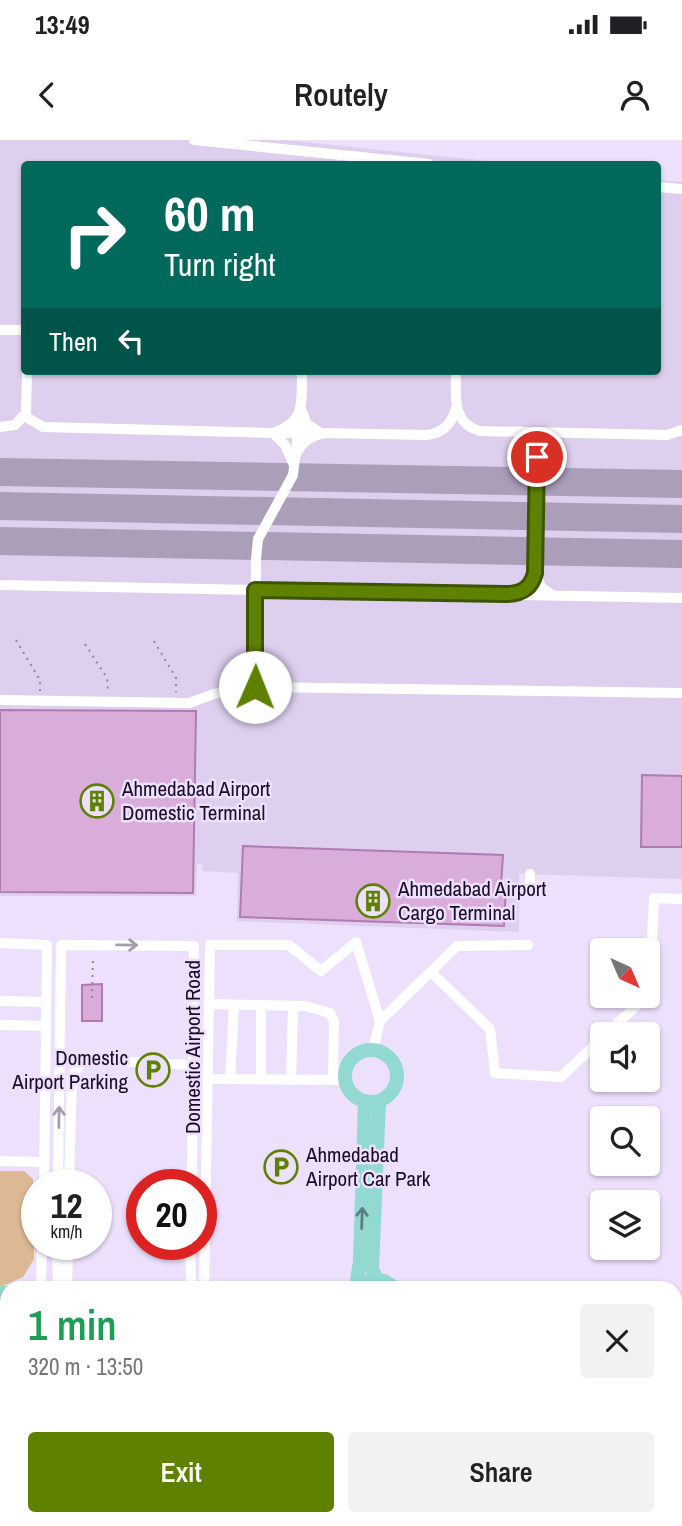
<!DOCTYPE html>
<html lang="en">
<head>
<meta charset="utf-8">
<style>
  :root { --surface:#fff; --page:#f2f2f2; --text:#202124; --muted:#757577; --accent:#5e8200 }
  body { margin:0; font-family:"Archivo Narrow",sans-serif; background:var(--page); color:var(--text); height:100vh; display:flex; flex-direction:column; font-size:26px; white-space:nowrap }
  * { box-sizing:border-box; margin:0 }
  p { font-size:23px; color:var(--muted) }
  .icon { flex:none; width:38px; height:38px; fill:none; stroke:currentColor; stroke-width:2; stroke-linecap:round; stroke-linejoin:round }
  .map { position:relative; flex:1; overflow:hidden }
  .panel { position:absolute; left:0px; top:1141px; width:682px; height:245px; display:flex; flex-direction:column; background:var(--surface); border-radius:21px 21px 0 0; box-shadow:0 2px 5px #0004 }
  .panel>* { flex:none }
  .hud { position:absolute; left:21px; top:21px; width:640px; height:214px; border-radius:7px; box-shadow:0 2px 5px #0004; background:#00695c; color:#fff; overflow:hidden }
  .needle { width:46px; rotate:136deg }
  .buttons { position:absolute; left:590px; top:798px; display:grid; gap:14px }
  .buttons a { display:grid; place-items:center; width:70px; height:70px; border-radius:7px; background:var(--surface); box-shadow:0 2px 5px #0004; font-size:35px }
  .speed { position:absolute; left:21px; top:1029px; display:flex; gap:14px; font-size:35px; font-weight:700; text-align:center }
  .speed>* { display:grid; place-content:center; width:91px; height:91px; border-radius:50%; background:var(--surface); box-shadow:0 2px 5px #0004; line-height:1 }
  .speed small { font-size:18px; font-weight:400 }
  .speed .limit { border:10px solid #d22; background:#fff; color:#111 }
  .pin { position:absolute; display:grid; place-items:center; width:60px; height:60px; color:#fff; margin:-30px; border:4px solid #fff; border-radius:50%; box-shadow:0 2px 7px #0007 }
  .me { position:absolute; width:77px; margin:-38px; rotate:1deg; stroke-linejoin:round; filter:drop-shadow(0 0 5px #0008) }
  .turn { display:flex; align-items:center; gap:24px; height:147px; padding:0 28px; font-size:32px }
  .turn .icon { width:91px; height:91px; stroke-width:2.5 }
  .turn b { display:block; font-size:49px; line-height:60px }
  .then { display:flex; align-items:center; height:66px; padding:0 28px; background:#0003; gap:14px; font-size:26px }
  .round { display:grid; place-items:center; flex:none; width:74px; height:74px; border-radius:7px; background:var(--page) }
  .summary { display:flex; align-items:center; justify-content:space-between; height:119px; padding:0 28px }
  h1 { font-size:42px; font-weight:600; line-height:52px; color:#1e9e55 }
  .primary-button { display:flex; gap:14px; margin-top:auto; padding:14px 28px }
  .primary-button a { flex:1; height:80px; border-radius:7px; background:var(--accent); color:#fff; font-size:28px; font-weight:600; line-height:80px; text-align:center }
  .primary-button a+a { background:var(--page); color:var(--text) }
  .status { display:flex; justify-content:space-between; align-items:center; height:49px; padding:0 35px; background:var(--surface); direction:ltr }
  .status svg { height:19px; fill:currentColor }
  header { display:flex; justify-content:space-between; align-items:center; height:91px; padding:0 28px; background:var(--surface); font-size:32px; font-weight:600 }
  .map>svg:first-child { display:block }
  .built { fill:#decfee }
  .green { fill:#ddb894 }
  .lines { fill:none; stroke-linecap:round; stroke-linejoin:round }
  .taxiway { stroke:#ab9eb9; stroke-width:28 }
  .building { fill:#d9acd9; stroke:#b07bb1; stroke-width:2 }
  .path { stroke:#9285a0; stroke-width:2; stroke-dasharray:2 5; stroke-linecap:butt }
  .minor { stroke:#fff; stroke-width:10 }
  .major { stroke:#92d9d2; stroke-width:14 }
  .oneway { stroke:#a39ea8 }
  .oneway2 { stroke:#5c7d84 }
  .route-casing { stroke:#3d5400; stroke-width:18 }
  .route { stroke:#5e8200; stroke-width:12 }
  .labels { text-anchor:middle; stroke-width:5; stroke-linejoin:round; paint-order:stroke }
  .poi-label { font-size:21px; fill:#1a0d25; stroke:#ede0fc; text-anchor:start }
  .street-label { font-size:21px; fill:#1a0d25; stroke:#ede0fc }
</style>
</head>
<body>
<div class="status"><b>13:49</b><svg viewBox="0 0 49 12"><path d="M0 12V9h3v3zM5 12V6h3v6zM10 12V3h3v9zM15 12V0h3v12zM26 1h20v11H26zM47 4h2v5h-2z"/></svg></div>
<header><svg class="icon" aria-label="back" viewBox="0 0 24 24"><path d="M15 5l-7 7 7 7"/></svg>Routely<svg class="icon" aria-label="person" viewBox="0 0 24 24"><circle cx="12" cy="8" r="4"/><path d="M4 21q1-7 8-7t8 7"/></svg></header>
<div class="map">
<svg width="682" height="1386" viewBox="0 0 682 1386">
  <rect width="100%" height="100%" fill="#ede0fc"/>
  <path class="built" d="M 0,0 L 285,0 L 516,24 L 24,24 L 24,231 L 658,231 L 658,40 L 682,42 L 682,739 L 519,734 L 519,792 L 237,781 L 238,733 L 203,731 L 202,724 L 197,724 L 196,756 L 0,756 Z"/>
  <path class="green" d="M 0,1031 L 24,1031 L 33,1039 L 34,1119 L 23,1137 L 0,1147 Z"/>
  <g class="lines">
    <g class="taxiway">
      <path d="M 0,332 L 682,344"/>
      <path d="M 0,366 L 682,379"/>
      <path d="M 0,401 L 682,414"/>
    </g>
  </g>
  <g class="building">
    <path d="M 0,570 L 196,571 L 193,753 L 0,752 Z"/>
    <path d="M 642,635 L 682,636 L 682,707 L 641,707 Z"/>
    <path d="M 243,706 L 503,715 L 501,745 L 506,745 L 504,786 L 240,777 Z"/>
    <path d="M 102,844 L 102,881 L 82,881 L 82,845 Z"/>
  </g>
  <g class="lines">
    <g class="path">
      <path d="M 16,500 L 40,540 L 40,551"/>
      <path d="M 154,501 L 176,538 L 176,552"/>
      <path d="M 85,504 L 107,538 L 108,552"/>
      <path d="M 92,858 L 93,817"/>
    </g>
    <g class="minor">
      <path d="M 194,0 L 429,24"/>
      <path d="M 658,47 L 682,49"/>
      <path d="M 0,190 L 24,190"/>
      <path d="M 27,231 L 26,277 L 43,287 L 273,293 C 307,282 301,261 302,231"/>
      <path d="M 456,231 C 456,256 451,283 480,291 L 667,295 L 682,290"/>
      <path d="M 0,287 L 15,285 L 26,273"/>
      <path d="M 273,293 L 325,293 C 308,296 297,306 293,323 L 285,305 Z"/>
      <path d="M 538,293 L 535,432 L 541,447 L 551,454"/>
      <path d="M 0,445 L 682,458"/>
      <path d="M 255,547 L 256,419 L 258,399 L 293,335 L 301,269 L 307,284 L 321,293 L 427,295 C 443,293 452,284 456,268"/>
      <path d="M 0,560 L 189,563 L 214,554 L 250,547 L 682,553"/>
      <path d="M 530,750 L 530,734"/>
      <path d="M 0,803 L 47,805 L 44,1045"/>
      <path d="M 431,832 L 490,889 L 495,933 L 561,937 L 602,898"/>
      <path d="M 0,861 L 46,862"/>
      <path d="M 208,864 L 306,866 L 330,873 L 334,881 L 333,940"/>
      <path d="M 380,881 L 457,806 L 528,805"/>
      <path d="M 0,885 L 46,886"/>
      <path d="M 606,894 L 649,854 L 654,758 L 682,759"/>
      <path d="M 207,939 L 346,940"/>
      <path d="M 230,939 L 234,865"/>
      <path d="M 261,939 L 261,865"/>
      <path d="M 291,940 L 293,866"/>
      <path d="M 0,1021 L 44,1022"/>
      <path d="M 58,1045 L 61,805 L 194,806 L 192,1045"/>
      <path d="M 69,1045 L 72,937 L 81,923 L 91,920 L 194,925"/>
      <path d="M 57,1104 L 58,1148"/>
      <path d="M 190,1104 L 191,1148"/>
      <path d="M 41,1148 L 42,1104"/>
      <path d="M 67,1148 L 68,1104"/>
      <path d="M 204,1148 L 210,805 L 289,805 L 321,831 L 356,802 L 380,881 L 373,910"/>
      <path d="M 0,1211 L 7,1210"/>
      <path d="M 111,1379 L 111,1386"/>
      <path d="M 14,1386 L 14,1379"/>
      <path d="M 363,1386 L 363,1379"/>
      <path d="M 378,1386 L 378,1379"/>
      <path d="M 670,1386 L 682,1374"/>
    </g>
    <g class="major">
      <circle cx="371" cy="936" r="26"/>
      <path d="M 370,1140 L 384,1141 L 395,1148"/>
      <path d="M 377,1140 L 372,1129 L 379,961"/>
      <path d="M 356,1146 L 360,1122 L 365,961"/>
      <path d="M 0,1153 L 7,1153"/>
      <path d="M 0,1175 L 7,1175"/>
      <path d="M 676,1196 L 682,1199"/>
      <path d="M 676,1235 L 682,1237"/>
    </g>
  </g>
  <defs><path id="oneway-shaft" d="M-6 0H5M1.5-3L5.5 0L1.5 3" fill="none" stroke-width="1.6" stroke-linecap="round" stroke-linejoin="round" transform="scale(1.75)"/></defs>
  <g class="oneway">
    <use href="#oneway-shaft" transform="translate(127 805) rotate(1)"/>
    <use href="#oneway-shaft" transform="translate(59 977) rotate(-89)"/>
  </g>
  <use class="oneway2" href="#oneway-shaft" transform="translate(362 1078) rotate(-88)"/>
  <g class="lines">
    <defs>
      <path id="route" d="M 255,547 L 255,450 L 505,454 C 521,454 531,449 535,433 L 537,317"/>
    </defs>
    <use href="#route" class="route-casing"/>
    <use href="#route" class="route"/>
  </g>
  <defs>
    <symbol id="building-ring" viewBox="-11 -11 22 22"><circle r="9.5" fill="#ede0fc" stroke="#5e8200" stroke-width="1.5"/><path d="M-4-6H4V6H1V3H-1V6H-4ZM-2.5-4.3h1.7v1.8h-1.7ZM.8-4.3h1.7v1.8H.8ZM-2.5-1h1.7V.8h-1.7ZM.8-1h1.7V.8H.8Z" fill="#5e8200"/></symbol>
    <symbol id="parking-ring" viewBox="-11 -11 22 22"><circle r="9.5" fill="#ede0fc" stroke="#5e8200" stroke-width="1.5"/><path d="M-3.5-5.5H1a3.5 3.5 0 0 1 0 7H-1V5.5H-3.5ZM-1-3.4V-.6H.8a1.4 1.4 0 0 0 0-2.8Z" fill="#5e8200"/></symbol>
  </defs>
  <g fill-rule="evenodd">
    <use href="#building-ring" x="78" y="642" width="38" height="38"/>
    <use href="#building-ring" x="354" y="742" width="38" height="38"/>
    <use href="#parking-ring" x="134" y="911" width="38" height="38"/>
    <use href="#parking-ring" x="262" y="1008" width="38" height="38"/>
  </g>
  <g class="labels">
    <g class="poi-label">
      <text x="122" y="656">Ahmedabad Airport<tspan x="122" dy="24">Domestic Terminal</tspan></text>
      <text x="398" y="756">Ahmedabad Airport<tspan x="398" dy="24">Cargo Terminal</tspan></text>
      <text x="128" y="925" text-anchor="end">Domestic<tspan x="128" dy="24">Airport Parking</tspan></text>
      <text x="306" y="1022">Ahmedabad<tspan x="306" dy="24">Airport Car Park</tspan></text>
    </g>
    <g class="street-label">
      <text transform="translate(193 907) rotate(-90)" y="7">Domestic Airport Road</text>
    </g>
  </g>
</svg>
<div class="buttons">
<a><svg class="needle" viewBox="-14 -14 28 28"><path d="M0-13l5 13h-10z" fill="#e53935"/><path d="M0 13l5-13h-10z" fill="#757577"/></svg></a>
<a><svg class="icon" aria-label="sound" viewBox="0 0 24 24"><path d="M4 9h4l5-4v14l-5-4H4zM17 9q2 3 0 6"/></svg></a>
<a><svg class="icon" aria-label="search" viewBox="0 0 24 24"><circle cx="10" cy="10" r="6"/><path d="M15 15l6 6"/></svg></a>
<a><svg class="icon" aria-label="layers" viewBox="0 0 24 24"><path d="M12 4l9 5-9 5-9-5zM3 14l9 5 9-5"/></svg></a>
</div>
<div class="speed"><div>12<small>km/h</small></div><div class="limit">20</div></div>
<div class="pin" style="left:537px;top:317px;background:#d93025"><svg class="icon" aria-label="arrive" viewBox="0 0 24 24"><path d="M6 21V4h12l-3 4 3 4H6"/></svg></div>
<svg class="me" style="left:255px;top:547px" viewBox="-20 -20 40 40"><circle r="19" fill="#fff"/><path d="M0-13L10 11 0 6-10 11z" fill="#5e8200"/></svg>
<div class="hud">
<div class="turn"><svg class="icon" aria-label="right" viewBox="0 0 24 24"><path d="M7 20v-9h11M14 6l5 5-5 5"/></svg><div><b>60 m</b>Turn right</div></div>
<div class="then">Then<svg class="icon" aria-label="left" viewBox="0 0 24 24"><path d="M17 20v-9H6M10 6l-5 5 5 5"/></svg></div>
</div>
<section class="panel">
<div class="summary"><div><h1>1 min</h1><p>320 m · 13:50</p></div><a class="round"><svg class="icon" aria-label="close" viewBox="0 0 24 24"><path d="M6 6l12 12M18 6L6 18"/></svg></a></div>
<div class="primary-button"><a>Exit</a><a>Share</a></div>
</section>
</div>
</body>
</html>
